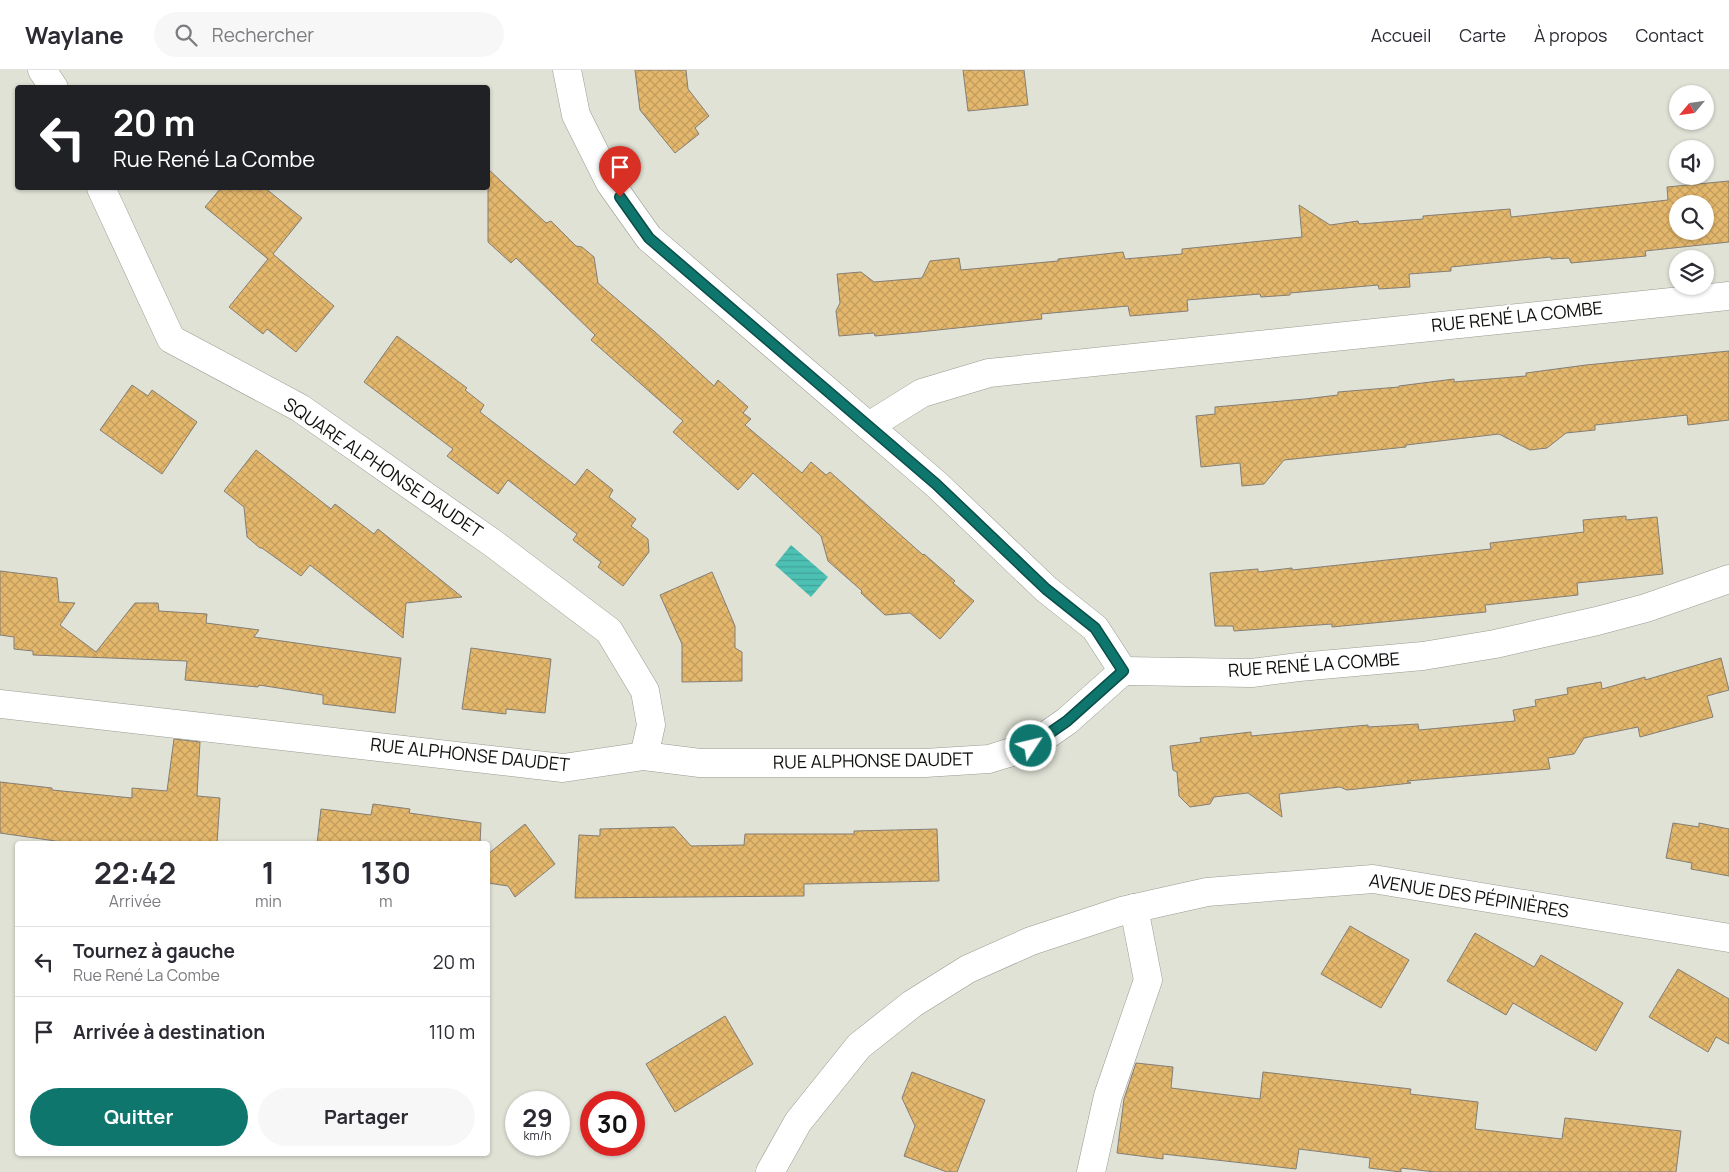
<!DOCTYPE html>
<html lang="fr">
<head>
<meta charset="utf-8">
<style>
  :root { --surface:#fff; --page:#f7f7f7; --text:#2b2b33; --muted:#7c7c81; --line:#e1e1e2; --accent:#0f766e }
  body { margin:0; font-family:Manrope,sans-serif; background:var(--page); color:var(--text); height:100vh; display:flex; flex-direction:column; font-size:19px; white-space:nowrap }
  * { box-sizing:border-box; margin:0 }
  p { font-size:16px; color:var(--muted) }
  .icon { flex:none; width:28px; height:28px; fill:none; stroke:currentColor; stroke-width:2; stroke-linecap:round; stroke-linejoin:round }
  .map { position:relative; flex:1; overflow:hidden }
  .side { position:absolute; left:15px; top:771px; width:475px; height:315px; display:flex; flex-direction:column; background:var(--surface); border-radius:5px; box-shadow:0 1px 4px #0004 }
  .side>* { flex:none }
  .guide { position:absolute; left:15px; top:15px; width:475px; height:105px; border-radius:5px; box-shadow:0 1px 4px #0004; background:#202124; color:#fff; overflow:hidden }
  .needle { width:32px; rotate:241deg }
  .tools { position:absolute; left:1669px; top:15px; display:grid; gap:10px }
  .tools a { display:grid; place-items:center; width:45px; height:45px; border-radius:50%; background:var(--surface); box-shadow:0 1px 4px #0004; font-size:25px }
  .speed { position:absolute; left:505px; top:1021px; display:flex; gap:10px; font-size:25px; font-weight:700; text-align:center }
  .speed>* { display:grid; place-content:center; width:65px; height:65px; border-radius:50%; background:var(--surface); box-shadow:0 1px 4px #0004; line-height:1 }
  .speed small { font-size:12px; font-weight:400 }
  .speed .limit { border:8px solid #d22; background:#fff; color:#111 }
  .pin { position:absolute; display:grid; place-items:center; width:42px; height:42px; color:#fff; margin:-51px -21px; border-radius:50% 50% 50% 0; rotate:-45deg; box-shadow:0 0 5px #0007 }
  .pin .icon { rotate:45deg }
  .me { position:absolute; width:55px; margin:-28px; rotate:55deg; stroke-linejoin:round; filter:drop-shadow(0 0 4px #0008) }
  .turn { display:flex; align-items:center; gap:18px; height:105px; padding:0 15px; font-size:22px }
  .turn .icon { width:65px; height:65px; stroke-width:2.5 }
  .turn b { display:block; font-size:35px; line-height:42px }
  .eta { display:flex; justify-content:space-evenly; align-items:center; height:85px; text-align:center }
  .eta b { font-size:30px; font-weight:700; line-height:35px }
  .primary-button { display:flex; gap:10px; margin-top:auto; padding:10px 15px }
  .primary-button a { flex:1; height:58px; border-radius:30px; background:var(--accent); color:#fff; font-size:20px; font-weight:700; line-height:58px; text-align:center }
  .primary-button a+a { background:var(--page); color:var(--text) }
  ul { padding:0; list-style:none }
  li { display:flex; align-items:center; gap:15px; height:70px; padding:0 15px; border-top:1px solid var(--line) }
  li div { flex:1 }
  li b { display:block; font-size:19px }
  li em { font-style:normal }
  header { display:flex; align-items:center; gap:30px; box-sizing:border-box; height:70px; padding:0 25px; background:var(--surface); border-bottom:1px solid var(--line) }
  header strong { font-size:24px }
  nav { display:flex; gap:28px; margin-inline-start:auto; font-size:18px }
  .search { width:350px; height:45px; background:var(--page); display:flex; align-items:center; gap:12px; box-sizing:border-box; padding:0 18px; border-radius:28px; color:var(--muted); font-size:19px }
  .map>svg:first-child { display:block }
  .water { fill:url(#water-rules) }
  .building { fill:url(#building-cross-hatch); stroke:#847e75; fill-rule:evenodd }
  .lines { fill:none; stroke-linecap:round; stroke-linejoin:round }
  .minor-casing { stroke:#999b90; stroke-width:29 }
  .minor { stroke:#fff; stroke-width:28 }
  .route-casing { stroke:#0a4d48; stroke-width:12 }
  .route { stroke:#0f766e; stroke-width:9 }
  .labels { text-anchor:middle; stroke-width:4.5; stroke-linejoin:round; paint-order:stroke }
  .street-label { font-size:18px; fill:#10110d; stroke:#fff }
</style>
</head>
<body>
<header>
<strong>Waylane</strong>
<div class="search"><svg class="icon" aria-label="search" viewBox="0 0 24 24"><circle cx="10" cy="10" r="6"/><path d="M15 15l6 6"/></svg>Rechercher</div>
<nav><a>Accueil</a><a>Carte</a><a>À propos</a><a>Contact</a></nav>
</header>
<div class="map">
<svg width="1729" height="1102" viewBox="0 0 1729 1102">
  <defs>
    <pattern id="water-rules" width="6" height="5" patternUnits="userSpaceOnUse" patternTransform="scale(1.25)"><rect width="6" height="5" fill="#4cc0b3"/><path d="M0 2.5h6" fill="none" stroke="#41a499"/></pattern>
    <pattern id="building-cross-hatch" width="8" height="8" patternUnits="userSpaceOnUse" patternTransform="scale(1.25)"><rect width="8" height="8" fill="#e3b76c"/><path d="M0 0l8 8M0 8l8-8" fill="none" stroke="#c29c5c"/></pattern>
  </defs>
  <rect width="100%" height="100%" fill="#e0e2d6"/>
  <path class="water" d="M 791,475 L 828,507 L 811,527 L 775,495 Z"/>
  <g class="building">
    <path d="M 635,0 L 686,0 L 688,19 L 709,46 L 695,58 L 699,64 L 675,83 L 640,40 Z"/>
    <path d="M 963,0 L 1024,0 L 1028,35 L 968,41 Z"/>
    <path d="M 488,99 L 546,153 L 551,151 L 576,176 L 582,177 L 594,187 L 598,213 L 655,262 L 714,316 L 718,310 L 748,337 L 743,343 L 751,349 L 745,355 L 802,403 L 811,392 L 826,405 L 830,402 L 923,485 L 924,484 L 955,511 L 953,513 L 974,531 L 940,569 L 910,543 L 885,545 L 861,523 L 862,521 L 828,491 L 821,466 L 753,403 L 738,420 L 673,362 L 683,351 L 591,270 L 595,265 L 516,188 L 511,193 L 488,172 Z"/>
    <path d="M 1729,111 L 1729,172 L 1645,181 L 1646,186 L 1571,193 L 1569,188 L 1551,189 L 1551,187 L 1451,197 L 1451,201 L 1409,204 L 1410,217 L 1379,219 L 1378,215 L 1290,223 L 1290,225 L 1261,227 L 1260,224 L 1187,230 L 1188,241 L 1130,246 L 1128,236 L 1041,244 L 1042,249 L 919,262 L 875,266 L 874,263 L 839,266 L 836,241 L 840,233 L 837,204 L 861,202 L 874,212 L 922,208 L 930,191 L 959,188 L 961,200 L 1058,191 L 1058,189 L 1123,182 L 1125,189 L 1182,184 L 1182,179 L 1302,167 L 1299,135 L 1330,155 L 1358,151 L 1359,154 L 1423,149 L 1423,146 L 1510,139 L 1511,147 L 1668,130 L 1667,117 ZM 1678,134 L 1705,134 L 1705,161 L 1678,161 Z"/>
    <path d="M 221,118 L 265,118 L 302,148 L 273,184 L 334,236 L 296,282 L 267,259 L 263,264 L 229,237 L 268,189 L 205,137 Z"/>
    <path d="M 397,266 L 467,318 L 465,320 L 484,335 L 480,342 L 575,415 L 587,399 L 613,420 L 609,427 L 636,449 L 631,456 L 648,469 L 649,482 L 623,516 L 598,497 L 601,492 L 573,470 L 577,464 L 508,410 L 498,424 L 447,386 L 453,379 L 364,312 Z"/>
    <path d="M 1729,281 L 1729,350 L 1688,355 L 1687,345 L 1595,355 L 1595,360 L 1566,363 L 1547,378 L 1530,380 L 1499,364 L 1406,375 L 1406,377 L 1284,390 L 1264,414 L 1242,416 L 1240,393 L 1201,397 L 1196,346 L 1215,344 L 1215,337 L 1305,329 L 1338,325 L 1338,322 L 1399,317 L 1399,316 L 1454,309 L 1454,312 L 1526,306 L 1526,303 L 1586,295 Z"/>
    <path d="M 132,315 L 148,326 L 152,320 L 197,352 L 162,404 L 100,360 Z"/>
    <path d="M 256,380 L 331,439 L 335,434 L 374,464 L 378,459 L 462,527 L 406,533 L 403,568 L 310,495 L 301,506 L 262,478 L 260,478 L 247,467 L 244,437 L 224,421 Z"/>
    <path d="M 1626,446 L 1626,450 L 1657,447 L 1663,504 L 1577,513 L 1578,525 L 1485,535 L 1486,542 L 1332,557 L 1332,554 L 1234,561 L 1233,556 L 1215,556 L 1210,503 L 1258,499 L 1258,502 L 1292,498 L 1292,500 L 1491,479 L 1490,473 L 1584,462 L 1583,450 Z"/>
    <path d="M 0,501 L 57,508 L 59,532 L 75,533 L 60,555 L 96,582 L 135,533 L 158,533 L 159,541 L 207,544 L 206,553 L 259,560 L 254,567 L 401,588 L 395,643 L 323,634 L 323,625 L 259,615 L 258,617 L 185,610 L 187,591 L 33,585 L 33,581 L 14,579 L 14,567 L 0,565 Z"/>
    <path d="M 712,502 L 735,556 L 735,578 L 742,582 L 742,611 L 682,612 L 682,574 L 660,525 Z"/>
    <path d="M 471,578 L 551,589 L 545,643 L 506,639 L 506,644 L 462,639 Z"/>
    <path d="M 1721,588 L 1729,620 L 1707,626 L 1713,647 L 1640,667 L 1638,657 L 1584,668 L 1574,684 L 1548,688 L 1550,699 L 1407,711 L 1411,713 L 1347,720 L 1340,717 L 1279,724 L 1282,747 L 1248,723 L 1214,727 L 1210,734 L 1190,737 L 1179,726 L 1177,702 L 1173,700 L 1170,676 L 1201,672 L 1200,668 L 1251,662 L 1251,666 L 1368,655 L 1368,657 L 1418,654 L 1419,660 L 1515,651 L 1513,640 L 1536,636 L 1535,630 L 1568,624 L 1567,618 L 1601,612 L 1602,619 L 1645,607 L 1645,610 Z"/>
    <path d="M 174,669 L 200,672 L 197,726 L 220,728 L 217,774 L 76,774 L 0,763 L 0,712 L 52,718 L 52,720 L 132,728 L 132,718 L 167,721 Z"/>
    <path d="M 373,734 L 410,739 L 409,743 L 481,753 L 480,774 L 317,774 L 321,739 L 371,745 Z"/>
    <path d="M 1673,753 L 1699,757 L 1699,753 L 1729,759 L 1729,806 L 1691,799 L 1692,793 L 1666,788 Z"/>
    <path d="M 525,754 L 555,794 L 515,827 L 508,816 L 488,813 L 488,784 Z"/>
    <path d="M 674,757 L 691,776 L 744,775 L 745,764 L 854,764 L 854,761 L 937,759 L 939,811 L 804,814 L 804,826 L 575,828 L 579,765 L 600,766 L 600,759 Z"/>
    <path d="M 1350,856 L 1409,890 L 1381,938 L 1321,904 Z"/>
    <path d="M 1475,863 L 1534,897 L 1541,885 L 1623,933 L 1596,981 L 1513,933 L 1506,945 L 1447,911 Z"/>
    <path d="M 1678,899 L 1729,929 L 1729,974 L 1716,967 L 1708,982 L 1649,947 Z"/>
    <path d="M 725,946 L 753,994 L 675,1042 L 646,994 Z"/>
    <path d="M 1136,993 L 1173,997 L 1171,1018 L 1260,1029 L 1263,1002 L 1411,1019 L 1410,1024 L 1478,1032 L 1475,1059 L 1562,1069 L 1565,1048 L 1681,1061 L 1676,1102 L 1435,1102 L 1401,1098 L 1401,1102 L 1369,1098 L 1370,1088 L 1299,1079 L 1296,1099 L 1163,1084 L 1163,1089 L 1117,1083 L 1124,1029 Z"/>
    <path d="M 912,1002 L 985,1030 L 957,1102 L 947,1102 L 904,1086 L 915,1056 L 902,1028 Z"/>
  </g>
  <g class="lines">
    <defs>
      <g id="minor">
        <path d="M 42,0 L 54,18"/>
        <path d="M 567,0 L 576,45 L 610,113 L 649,168 L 936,414 L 1046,519 L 1095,558 L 1123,601"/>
        <path d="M 101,118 L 171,269 L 300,338 L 494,474 L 609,561 L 645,621 L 651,655 L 644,686"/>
        <path d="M 869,356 L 922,323 L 989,303 L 1729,226"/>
        <path d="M 1123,601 L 1252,603 L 1299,597 L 1423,586 L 1495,574 L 1597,551 L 1646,538 L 1729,509"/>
        <path d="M 0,634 L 563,698 L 644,686 L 700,693 L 925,693 L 989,689 L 1031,676 L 1067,651 L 1123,601"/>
        <path d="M 770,1102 L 798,1052 L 859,976 L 912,934 L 968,899 L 1031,871 L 1122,841 L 1207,822 L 1373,809 L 1729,868"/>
        <path d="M 1091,1102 L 1108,1026 L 1148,910 L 1134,838"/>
      </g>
    </defs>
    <use href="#minor" class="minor-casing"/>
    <use href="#minor" class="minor"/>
  </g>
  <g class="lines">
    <defs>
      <path id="route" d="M 620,127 L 649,168 L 936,414 L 1046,519 L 1095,558 L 1123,601 L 1067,651 L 1031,676"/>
    </defs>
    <use href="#route" class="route-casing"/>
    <use href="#route" class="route"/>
  </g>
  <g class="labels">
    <g class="street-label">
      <text transform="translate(1517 247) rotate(-6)" y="6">RUE RENÉ LA COMBE</text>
      <text transform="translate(383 398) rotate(34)" y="6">SQUARE ALPHONSE DAUDET</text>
      <text transform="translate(1314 595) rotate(-4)" y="6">RUE RENÉ LA COMBE</text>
      <text transform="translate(470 685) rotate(6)" y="6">RUE ALPHONSE DAUDET</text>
      <text transform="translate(873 691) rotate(-1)" y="6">RUE ALPHONSE DAUDET</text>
      <text transform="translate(1469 826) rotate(9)" y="6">AVENUE DES PÉPINIÈRES</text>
    </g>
  </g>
</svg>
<div class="tools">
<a><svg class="needle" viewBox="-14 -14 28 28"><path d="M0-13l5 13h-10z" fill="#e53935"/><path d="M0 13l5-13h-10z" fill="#7c7c81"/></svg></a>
<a><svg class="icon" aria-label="sound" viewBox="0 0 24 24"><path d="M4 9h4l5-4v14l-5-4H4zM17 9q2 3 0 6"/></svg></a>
<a><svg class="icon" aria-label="search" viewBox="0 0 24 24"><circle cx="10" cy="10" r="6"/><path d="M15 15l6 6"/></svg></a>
<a><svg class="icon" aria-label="layers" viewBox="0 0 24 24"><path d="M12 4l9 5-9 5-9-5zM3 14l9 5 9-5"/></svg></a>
</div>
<div class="speed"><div>29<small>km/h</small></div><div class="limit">30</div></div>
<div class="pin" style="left:620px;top:127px;background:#d93025"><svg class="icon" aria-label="arrive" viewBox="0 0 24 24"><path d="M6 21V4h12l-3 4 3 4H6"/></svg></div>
<svg class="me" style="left:1031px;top:676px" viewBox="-20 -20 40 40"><circle r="17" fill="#0f766e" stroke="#fff" stroke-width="3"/><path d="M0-11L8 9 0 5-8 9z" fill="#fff"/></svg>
<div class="guide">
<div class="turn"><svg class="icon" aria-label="left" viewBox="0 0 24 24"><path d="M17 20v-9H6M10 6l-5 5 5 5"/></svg><div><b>20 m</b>Rue René La Combe</div></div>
</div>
<section class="side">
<div class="eta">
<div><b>22:42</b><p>Arrivée</p></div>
<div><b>1</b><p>min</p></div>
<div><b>130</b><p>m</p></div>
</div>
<ul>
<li><svg class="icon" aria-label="left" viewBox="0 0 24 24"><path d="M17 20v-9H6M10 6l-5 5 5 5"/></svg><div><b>Tournez à gauche</b><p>Rue René La Combe</p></div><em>20 m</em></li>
<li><svg class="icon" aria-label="arrive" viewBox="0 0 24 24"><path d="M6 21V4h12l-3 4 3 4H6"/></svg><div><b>Arrivée à destination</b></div><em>110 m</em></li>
</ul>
<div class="primary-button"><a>Quitter</a><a>Partager</a></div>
</section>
</div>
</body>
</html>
